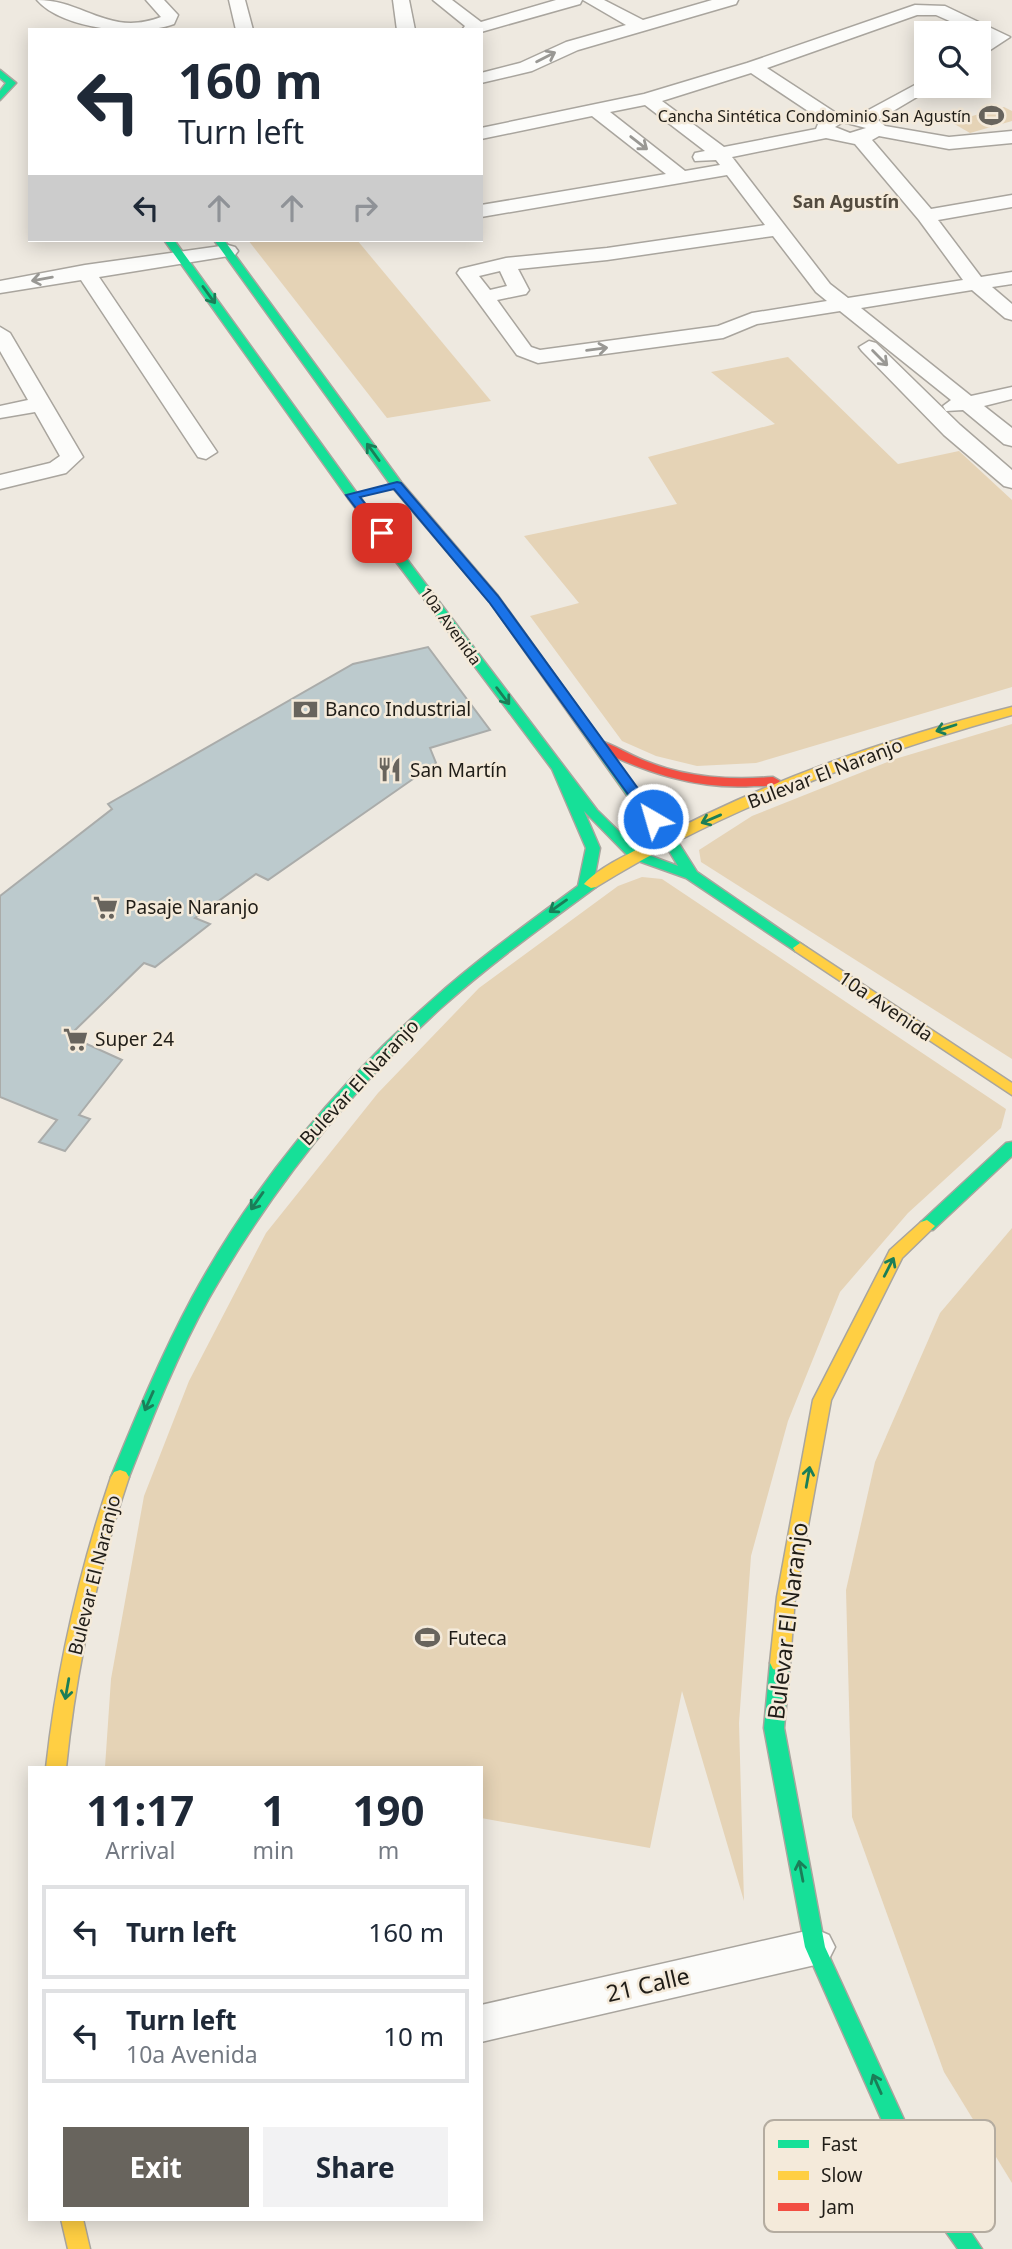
<!DOCTYPE html>
<html lang="en">
<head>
<meta charset="utf-8">
<style>
  :root { --surface:#fff; --page:#f2f2f3; --text:#1f2937; --muted:#747a83; --line:#e0e1e3; --accent:#68645d }
  body { margin:0; font-family:"Noto Sans",sans-serif; background:var(--page); color:var(--text); height:100vh; display:flex; flex-direction:column; font-size:26px; white-space:nowrap }
  * { box-sizing:border-box; margin:0 }
  p { font-size:23px; color:var(--muted) }
  .icon { flex:none; width:38px; height:38px; fill:none; stroke:currentColor; stroke-width:2; stroke-linecap:round; stroke-linejoin:round }
  .map { position:relative; flex:1; overflow:hidden }
  .panel { position:absolute; left:28px; top:1766px; width:455px; height:455px; display:flex; flex-direction:column; background:var(--surface); border-radius:0px; box-shadow:0 4px 18px #0003 }
  .panel>* { flex:none }
  .top-card { position:absolute; left:28px; top:28px; width:455px; height:214px; border-radius:0px; box-shadow:0 4px 18px #0003; background:#fff; color:var(--text); overflow:hidden }
  .fabs { position:absolute; left:914px; top:21px; display:grid; gap:14px }
  .fabs a { display:grid; place-items:center; width:77px; height:77px; border-radius:0px; background:var(--surface); box-shadow:0 4px 18px #0003; font-size:35px }
  .pin { position:absolute; display:grid; place-items:center; width:60px; height:60px; color:#fff; margin:-30px; border-radius:14px; box-shadow:0 4px 10px #0006 }
  .me { position:absolute; width:77px; margin:-38px; rotate:322deg; stroke-linejoin:round; filter:drop-shadow(0 0 5px #0008) }
  .turn { display:flex; align-items:center; gap:24px; height:147px; padding:0 35px; font-size:32px }
  .turn .icon { width:91px; height:91px; stroke-width:2.5 }
  .turn b { display:block; font-size:49px; line-height:60px }
  .lanes { display:flex; align-items:center; height:66px; padding:0 35px; background:#0003; justify-content:center; gap:35px; direction:ltr }
  .lanes .off { opacity:.35 }
  .eta { display:flex; justify-content:space-evenly; align-items:center; height:119px; text-align:center }
  .eta b { font-size:42px; font-weight:700; line-height:49px }
  .button { display:flex; gap:14px; margin-top:auto; padding:14px 35px }
  .button a { flex:1; height:80px; border-radius:0px; background:var(--accent); color:#fff; font-size:28px; font-weight:700; line-height:80px; text-align:center }
  .button a+a { background:var(--page); color:var(--text) }
  ul { padding:0; list-style:none }
  li { display:flex; align-items:center; gap:21px; height:94px; margin:0 14px 10px; padding:0 21px; border:4px solid var(--line); border-radius:0px }
  li div { flex:1 }
  li b { display:block; font-size:26px }
  li em { font-style:normal }
  .map>svg:first-child { display:block }
  .green { fill:#e5d3b6 }
  .building { fill:#bccacd; stroke:#aaacaa; stroke-width:2 }
  .lines { fill:none; stroke-linecap:round; stroke-linejoin:round }
  .street-casing { stroke:#a9a59e; stroke-width:3 }
  .fast-casing { stroke:#a9a59e; stroke-width:3 }
  .slow-casing { stroke:#a9a59e; stroke-width:3 }
  .jam-casing { stroke:#a9a59e; stroke-width:3 }
  .street { fill:#fcfcfa; fill-rule:evenodd }
  .fast { fill:#16e098; fill-rule:evenodd }
  .slow { fill:#ffcf43; fill-rule:evenodd }
  .jam { fill:#f24e42; fill-rule:evenodd }
  .oneway { stroke:#999894 }
  .oneway2 { stroke:#1b7e58 }
  .route { fill:#1a73e8; stroke:#114b97; stroke-width:2 }
  .labels { text-anchor:middle; stroke-width:5; stroke-linejoin:round; paint-order:stroke }
  .far-poi-label { font-size:16px; fill:#201d17; stroke:#f4eada; text-anchor:end }
  .far-street-label { font-size:16px; fill:#201d17; stroke:#f4eada }
  .far-neighbourhood-label { font-size:18px; font-weight:bold; fill:#534b3e; stroke:#f4eada }
  .poi-label { font-size:19px; fill:#201d17; stroke:#f4eada; text-anchor:start }
  .street-label { font-size:19px; fill:#201d17; stroke:#f4eada }
  .near-street-label { font-size:23px; fill:#201d17; stroke:#f4eada }
  .key { fill:#f4eada; stroke:#b4aca0; stroke-width:2 }
  .key-label { font-size:19px; fill:#201d17 }
</style>
</head>
<body>
<div class="map">
<svg width="1012" height="2249" viewBox="0 0 1012 2249">
  <rect width="100%" height="100%" fill="#eee9e0"/>
  <g class="green">
    <path d="M 1004,107 L 1012,111 L 1012,121 L 970,133 L 951,122 Z"/>
    <path d="M 248,240 L 357,240 L 491,401 L 387,418 Z"/>
    <path d="M 788,357 L 898,464 L 959,451 L 1012,500 L 1012,687 L 756,763 L 697,766 L 656,756 L 622,741 L 530,616 L 579,603 L 524,536 L 677,504 L 648,457 L 775,424 L 711,372 Z"/>
    <path d="M 1012,724 L 1012,1059 L 701,862 L 699,850 L 752,816 L 895,759 Z"/>
    <path d="M 642,877 L 662,879 L 1006,1109 L 1001,1128 L 908,1213 L 840,1292 L 788,1421 L 751,1556 L 739,1723 L 744,1901 L 682,1691 L 650,1848 L 481,1818 L 481,1768 L 105,1767 L 111,1679 L 144,1496 L 189,1381 L 266,1233 L 378,1093 L 479,988 L 618,886 Z"/>
    <path d="M 1012,1228 L 1012,2183 L 944,2072 L 852,1817 L 846,1590 L 875,1462 L 940,1313 Z"/>
  </g>
  <path class="building" d="M 428,647 L 490,730 L 430,748 L 436,763 L 268,880 L 256,874 L 195,918 L 210,924 L 155,967 L 144,963 L 69,1036 L 122,1060 L 79,1115 L 90,1119 L 65,1151 L 39,1142 L 57,1120 L 0,1097 L 0,896 L 112,809 L 108,804 L 353,664 Z"/>
  <g class="lines">
    <defs>
      <g id="street">
        <path d="M 37,0 C 84,0 109,37 161,17 L 146,0 L 164,0 L 178,15 L 174,24 C 139,37 63,30 37,0 Z"/>
        <path d="M 229,0 L 245,0 L 253,30 L 236,30 Z"/>
        <path d="M 393,0 L 409,0 L 415,30 L 397,30 Z"/>
        <path d="M 433,0 L 452,0 L 481,22 L 556,0 L 582,0 L 580,4 L 481,32 L 462,30 L 465,26 Z"/>
        <path d="M 583,0 L 604,0 L 643,20 L 712,0 L 738,0 L 736,4 L 578,50 L 532,71 L 481,83 L 481,73 L 520,63 L 566,42 L 626,25 Z"/>
        <path d="M 915,5 L 945,6 L 1010,37 L 978,58 L 978,45 L 988,38 L 936,15 L 917,15 L 767,68 L 836,113 L 863,113 L 926,79 L 926,86 L 932,88 L 878,120 L 885,126 L 949,137 L 1012,131 L 1012,143 L 949,149 L 879,136 L 872,140 L 931,209 L 1012,195 L 1012,207 L 938,220 L 981,277 L 1012,272 L 1012,284 L 992,287 L 1012,304 L 1012,320 L 1005,318 L 972,290 L 861,308 L 971,396 L 1012,387 L 1012,399 L 984,406 L 1012,428 L 1012,446 L 1004,444 L 963,410 L 946,411 L 943,406 L 951,400 L 840,311 L 757,324 L 723,338 L 538,363 L 517,355 L 457,273 L 460,269 L 506,258 L 607,248 L 765,225 L 727,175 L 481,217 L 481,205 L 666,174 L 592,116 L 481,139 L 481,128 L 644,94 L 747,63 ZM 751,73 L 820,119 L 816,129 L 724,147 L 662,101 ZM 645,105 L 705,151 L 695,153 L 693,157 L 695,161 L 716,160 L 720,165 L 685,171 L 610,112 ZM 843,122 L 866,128 L 850,133 L 835,127 ZM 826,138 L 855,144 L 919,220 L 963,280 L 848,298 L 830,284 L 732,157 ZM 773,236 L 816,292 L 827,301 L 752,313 L 718,326 L 540,350 L 531,347 L 497,300 L 526,294 L 529,290 L 518,269 L 607,260 ZM 500,271 L 507,286 L 490,290 L 479,276 Z"/>
        <path d="M 228,245 L 235,247 L 238,251 L 235,255 L 99,277 L 217,452 L 206,459 L 198,457 L 81,280 L 0,293 L 0,281 L 85,265 Z"/>
        <path d="M 0,327 L 10,333 L 83,457 L 66,473 L 0,489 L 0,475 L 50,463 L 60,456 L 35,412 L 0,418 L 0,406 L 28,400 L 0,351 Z"/>
        <path d="M 869,341 L 876,343 L 960,425 L 1012,470 L 1012,488 L 1004,486 L 944,435 L 862,351 L 859,347 Z"/>
        <path d="M 815,1929 L 829,1935 L 835,1947 L 829,1959 L 815,1965 L 481,2042 L 481,2005 Z"/>
      </g>
      <g id="fast">
        <path d="M 0,70 L 16,83 L 0,100 L 0,91 L 6,83 L 0,78 Z"/>
        <path d="M 164,240 L 174,240 L 356,492 L 597,810 L 640,852 L 678,866 L 662,839 L 633,804 L 490,602 L 393,488 L 214,240 L 224,240 L 401,482 L 498,596 L 643,798 L 673,834 L 697,872 L 807,948 L 805,951 L 795,951 L 686,878 L 630,858 L 584,811 L 600,848 L 594,880 L 598,884 L 596,887 C 543,926 490,964 441,1008 C 349,1091 271,1190 209,1298 C 177,1355 153,1416 129,1477 L 126,1482 L 120,1484 L 114,1482 L 111,1477 C 136,1416 161,1356 192,1298 C 252,1187 337,1084 431,1001 C 478,959 528,923 578,886 L 586,848 L 552,769 L 348,498 Z"/>
        <path d="M 1012,1142 L 1012,1156 L 933,1230 L 921,1230 L 919,1226 L 921,1222 L 1006,1143 Z"/>
        <path d="M 780,1655 L 787,1657 L 790,1663 L 784,1728 L 825,1947 L 923,2161 L 982,2249 L 958,2249 L 907,2177 L 805,1947 L 764,1728 L 770,1663 L 773,1657 Z"/>
      </g>
      <g id="slow">
        <path d="M 1012,707 L 1012,715 C 866,756 726,807 596,887 L 591,888 L 584,884 C 598,868 632,852 652,842 C 765,781 888,738 1012,707 Z"/>
        <path d="M 800,943 L 1012,1083 L 1012,1095 L 795,951 L 793,948 Z"/>
        <path d="M 927,1220 L 935,1226 L 902,1258 L 831,1400 L 795,1597 L 790,1663 L 787,1669 L 780,1671 L 773,1669 L 770,1663 L 777,1597 L 813,1400 L 890,1250 L 921,1222 Z"/>
        <path d="M 120,1470 L 126,1472 L 129,1477 C 97,1572 76,1668 66,1768 L 46,1768 C 57,1668 79,1572 111,1477 L 114,1472 Z"/>
        <path d="M 61,2219 L 83,2219 L 90,2249 L 68,2249 Z"/>
      </g>
      <path id="jam" d="M 598,740 C 615,745 631,756 648,762 C 689,778 730,780 773,777 L 780,781 C 773,787 763,786 754,786 C 696,790 644,772 593,747 L 591,744 Z"/>
    </defs>
    <use href="#street" class="street-casing"/>
    <use href="#fast" class="fast-casing"/>
    <use href="#slow" class="slow-casing"/>
    <use href="#jam" class="jam-casing"/>
    <use href="#street" class="street"/>
    <use href="#fast" class="fast"/>
    <use href="#slow" class="slow"/>
    <use href="#jam" class="jam"/>
  </g>
  <defs><path id="oneway-shaft" d="M-6 0H5M1.5-3L5.5 0L1.5 3" fill="none" stroke-width="1.6" stroke-linecap="round" stroke-linejoin="round" transform="scale(1.75)"/></defs>
  <g class="oneway">
    <use href="#oneway-shaft" transform="translate(546 57) rotate(-27)"/>
    <use href="#oneway-shaft" transform="translate(639 143) rotate(38)"/>
    <use href="#oneway-shaft" transform="translate(42 279) rotate(170)"/>
    <use href="#oneway-shaft" transform="translate(597 349) rotate(-7)"/>
    <use href="#oneway-shaft" transform="translate(880 358) rotate(45)"/>
  </g>
  <g class="oneway2">
    <use href="#oneway-shaft" transform="translate(209 295) rotate(54)"/>
    <use href="#oneway-shaft" transform="translate(373 452) rotate(-126)"/>
    <use href="#oneway-shaft" transform="translate(503 696) rotate(53)"/>
    <use href="#oneway-shaft" transform="translate(946 728) rotate(162)"/>
    <use href="#oneway-shaft" transform="translate(711 819) rotate(157)"/>
    <use href="#oneway-shaft" transform="translate(558 906) rotate(145)"/>
    <use href="#oneway-shaft" transform="translate(257 1201) rotate(125)"/>
    <use href="#oneway-shaft" transform="translate(889 1267) rotate(-63)"/>
    <use href="#oneway-shaft" transform="translate(149 1401) rotate(114)"/>
    <use href="#oneway-shaft" transform="translate(808 1477) rotate(-80)"/>
    <use href="#oneway-shaft" transform="translate(67 1689) rotate(100)"/>
    <use href="#oneway-shaft" transform="translate(801 1871) rotate(-101)"/>
    <use href="#oneway-shaft" transform="translate(877 2084) rotate(-114)"/>
  </g>
  <path class="route" d="M 397,482 L 401,483 L 498,596 L 658,816 L 658,822 L 648,822 L 489,602 L 394,489 L 360,497 L 388,533 L 382,537 L 377,536 L 346,495 Z"/>
  <defs>
    <symbol id="stadium-bare" viewBox="-9 -9 18 18"><path d="M0-5a6.5 5 0 1 0 0 10a6.5 5 0 1 0 0-10ZM-3.5-1.8h7v3.6h-7Z" fill="#68645d" stroke="#f4eada" stroke-width="2.5" paint-order="stroke"/></symbol>
    <symbol id="bank-bare" viewBox="-9 -9 18 18"><path d="M-6-4H6V4H-6ZM0-2.3a2.3 2.3 0 1 0 0 4.6a2.3 2.3 0 1 0 0-4.6Z" fill="#68645d" stroke="#f4eada" stroke-width="2.5" paint-order="stroke"/></symbol>
    <symbol id="restaurant-bare" viewBox="-9 -9 18 18"><path d="M-5-6h1v4h1v-4h1v4h1v-4h1v5L-1.5 .5V6h-2V.5L-5-1ZM5-6V6H3V1.5H1.5Q1.5-4 5-6Z" fill="#68645d" stroke="#f4eada" stroke-width="2.5" paint-order="stroke"/></symbol>
    <symbol id="supermarket-bare" viewBox="-9 -9 18 18"><path d="M-6-5.5h2.5l.6 2H6L4.5 2H-2.5L-4.4-4H-6ZM-1.5 3.2a1.3 1.3 0 1 0 .1 0ZM3 3.2a1.3 1.3 0 1 0 .1 0Z" fill="#68645d" stroke="#f4eada" stroke-width="2.5" paint-order="stroke"/></symbol>
  </defs>
  <g fill-rule="evenodd">
    <use href="#stadium-bare" x="974" y="98" width="35" height="35"/>
    <use href="#bank-bare" x="288" y="692" width="35" height="35"/>
    <use href="#restaurant-bare" x="372" y="752" width="35" height="35"/>
    <use href="#supermarket-bare" x="88" y="890" width="35" height="35"/>
    <use href="#supermarket-bare" x="58" y="1022" width="35" height="35"/>
    <use href="#stadium-bare" x="410" y="1620" width="35" height="35"/>
  </g>
  <g class="labels">
    <g class="far-poi-label">
      <text x="971" y="122">Cancha Sintética Condominio San Agustín</text>
    </g>
    <g class="far-street-label">
      <text transform="translate(451 626) rotate(54)" y="6">10a Avenida</text>
    </g>
    <g class="far-neighbourhood-label">
      <text x="846" y="208">San Agustín</text>
    </g>
    <g class="poi-label">
      <text x="325" y="716">Banco Industrial</text>
      <text x="410" y="777">San Martín</text>
      <text x="125" y="914">Pasaje Naranjo</text>
      <text x="95" y="1046">Super 24</text>
      <text x="448" y="1645">Futeca</text>
    </g>
    <g class="street-label">
      <text transform="translate(825 773) rotate(-21)" y="7">Bulevar El Naranjo</text>
      <text transform="translate(886 1006) rotate(34)" y="7">10a Avenida</text>
      <text transform="translate(359 1082) rotate(-47)" y="7">Bulevar El Naranjo</text>
      <text transform="translate(94 1575) rotate(-76)" y="7">Bulevar El Naranjo</text>
    </g>
    <g class="near-street-label">
      <text transform="translate(788 1621) rotate(-83)" y="8">Bulevar El Naranjo</text>
      <text transform="translate(648 1985) rotate(-13)" y="8">21 Calle</text>
    </g>
  </g>
  <rect x="764" y="2120" width="231" height="112" rx="10" class="key"/>
  <rect x="778" y="2140" width="31" height="8" fill="#16e098"/>
  <rect x="778" y="2171" width="31" height="9" fill="#ffcf43"/>
  <rect x="778" y="2203" width="31" height="8" fill="#f24e42"/>
  <g class="key-label">
    <text x="821" y="2151">Fast</text>
    <text x="821" y="2182">Slow</text>
    <text x="821" y="2214">Jam</text>
  </g>
</svg>
<div class="fabs">
<a><svg class="icon" aria-label="search" viewBox="0 0 24 24"><circle cx="10" cy="10" r="6"/><path d="M15 15l6 6"/></svg></a>
</div>
<div class="pin" style="left:382px;top:533px;background:#d93025"><svg class="icon" aria-label="arrive" viewBox="0 0 24 24"><path d="M6 21V4h12l-3 4 3 4H6"/></svg></div>
<svg class="me" style="left:653px;top:819px" viewBox="-20 -20 40 40"><circle r="17" fill="#1a73e8" stroke="#fff" stroke-width="3"/><path d="M0-11L8 9 0 5-8 9z" fill="#fff"/></svg>
<div class="top-card">
<div class="turn"><svg class="icon" aria-label="left" viewBox="0 0 24 24"><path d="M17 20v-9H6M10 6l-5 5 5 5"/></svg><div><b>160 m</b>Turn left</div></div>
<div class="lanes"><svg class="icon" aria-label="left" viewBox="0 0 24 24"><path d="M17 20v-9H6M10 6l-5 5 5 5"/></svg><svg class="icon off" aria-label="ahead" viewBox="0 0 24 24"><path d="M12 20V5M6 11l6-6 6 6"/></svg><svg class="icon off" aria-label="ahead" viewBox="0 0 24 24"><path d="M12 20V5M6 11l6-6 6 6"/></svg><svg class="icon off" aria-label="right" viewBox="0 0 24 24"><path d="M7 20v-9h11M14 6l5 5-5 5"/></svg></div>
</div>
<section class="panel">
<div class="eta">
<div><b>11:17</b><p>Arrival</p></div>
<div><b>1</b><p>min</p></div>
<div><b>190</b><p>m</p></div>
</div>
<ul>
<li><svg class="icon" aria-label="left" viewBox="0 0 24 24"><path d="M17 20v-9H6M10 6l-5 5 5 5"/></svg><div><b>Turn left</b></div><em>160 m</em></li>
<li><svg class="icon" aria-label="left" viewBox="0 0 24 24"><path d="M17 20v-9H6M10 6l-5 5 5 5"/></svg><div><b>Turn left</b><p>10a Avenida</p></div><em>10 m</em></li>
</ul>
<div class="button"><a>Exit</a><a>Share</a></div>
</section>
</div>
</body>
</html>
